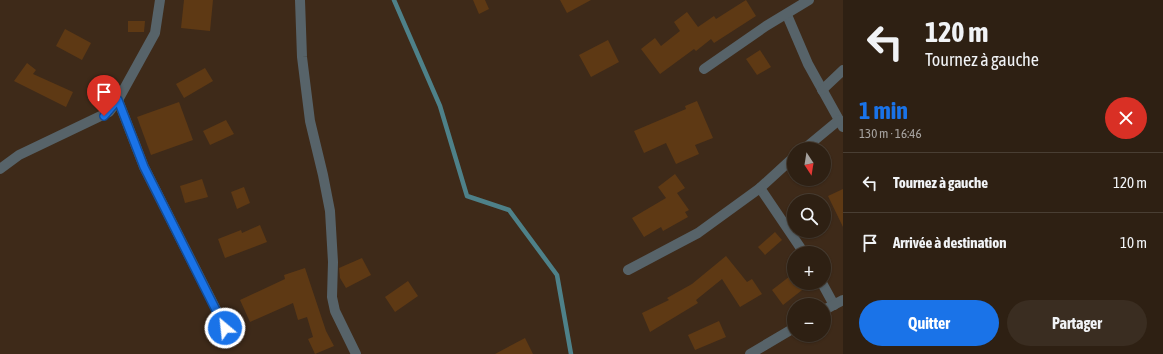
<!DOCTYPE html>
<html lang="fr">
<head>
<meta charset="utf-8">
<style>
  :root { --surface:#2e2013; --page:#3a2d21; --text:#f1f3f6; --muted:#a7a3a0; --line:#493e33; --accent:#1a73e8 }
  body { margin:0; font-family:"Asap Condensed",sans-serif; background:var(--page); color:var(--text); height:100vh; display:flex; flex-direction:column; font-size:15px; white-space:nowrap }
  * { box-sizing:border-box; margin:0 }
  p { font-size:13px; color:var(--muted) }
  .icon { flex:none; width:22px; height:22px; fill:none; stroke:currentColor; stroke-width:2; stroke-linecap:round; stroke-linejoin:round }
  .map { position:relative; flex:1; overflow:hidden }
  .sheet { display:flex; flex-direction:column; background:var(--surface); width:320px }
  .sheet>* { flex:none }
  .top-card { background:#2e2013; color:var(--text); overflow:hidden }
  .needle { width:26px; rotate:168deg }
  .controls { position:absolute; left:787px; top:142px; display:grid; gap:8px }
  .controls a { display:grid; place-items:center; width:44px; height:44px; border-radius:50%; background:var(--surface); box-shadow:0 1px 3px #0004,0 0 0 1px var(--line); font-size:20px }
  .pin { position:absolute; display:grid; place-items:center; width:34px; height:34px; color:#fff; margin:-41px -17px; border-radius:50% 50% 50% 0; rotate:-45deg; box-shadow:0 0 4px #0007 }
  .pin .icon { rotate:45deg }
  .me { position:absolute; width:44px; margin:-22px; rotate:332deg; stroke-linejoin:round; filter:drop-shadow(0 0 3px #0008) }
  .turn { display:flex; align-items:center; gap:14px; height:84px; padding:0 16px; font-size:18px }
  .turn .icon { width:52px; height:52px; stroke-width:2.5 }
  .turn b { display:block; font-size:28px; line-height:34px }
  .round { display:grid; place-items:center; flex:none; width:42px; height:42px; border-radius:21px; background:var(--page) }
  .head { display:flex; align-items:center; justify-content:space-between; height:68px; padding:0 16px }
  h1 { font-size:24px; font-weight:700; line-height:30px; color:var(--accent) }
  .primary-button { display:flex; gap:8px; margin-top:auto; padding:8px 16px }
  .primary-button a { flex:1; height:46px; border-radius:24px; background:var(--accent); color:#fff; font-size:16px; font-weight:700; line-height:46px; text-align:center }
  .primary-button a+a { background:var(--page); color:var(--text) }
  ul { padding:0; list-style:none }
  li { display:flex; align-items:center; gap:12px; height:60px; padding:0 16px; border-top:1px solid var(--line) }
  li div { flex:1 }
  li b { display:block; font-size:15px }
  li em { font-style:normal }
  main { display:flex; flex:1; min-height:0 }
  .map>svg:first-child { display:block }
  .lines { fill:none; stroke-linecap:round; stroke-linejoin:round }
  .stream { stroke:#4e8189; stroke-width:4.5 }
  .building { fill:#5e3914 }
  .minor { stroke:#576369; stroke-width:10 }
  .route-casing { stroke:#114b97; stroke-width:10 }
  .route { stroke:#1a73e8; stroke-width:7 }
</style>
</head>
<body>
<main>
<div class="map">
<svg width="843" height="354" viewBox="0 0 843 354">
  <rect width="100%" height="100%" fill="#3e2a19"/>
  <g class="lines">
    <path class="stream" d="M 394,0 L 440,106 L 467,196 L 509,210 L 557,275 L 571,354"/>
  </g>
  <g class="building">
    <path d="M 184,0 L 213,0 L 210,31 L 181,28 Z"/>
    <path d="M 473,0 L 485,0 L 489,9 L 479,14 Z"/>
    <path d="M 560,0 L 591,0 L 567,13 Z"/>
    <path d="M 746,0 L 756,16 L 714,43 L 711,39 L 696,51 L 694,49 L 660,74 L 641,49 L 655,38 L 661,46 L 680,31 L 674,22 L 687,12 L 698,27 L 714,16 L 716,19 Z"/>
    <path d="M 128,21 L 145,21 L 144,32 L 128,32 Z"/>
    <path d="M 65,29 L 91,43 L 82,60 L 56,46 Z"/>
    <path d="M 608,40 L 619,62 L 591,77 L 579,55 Z"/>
    <path d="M 760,50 L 771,67 L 757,75 L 746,59 Z"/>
    <path d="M 27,63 L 36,70 L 33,74 L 73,92 L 66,107 L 14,81 Z"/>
    <path d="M 205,68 L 213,81 L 184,98 L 176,84 Z"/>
    <path d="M 697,101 L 713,138 L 695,145 L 699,154 L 676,164 L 666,143 L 644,153 L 634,131 L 686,109 L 685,106 Z"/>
    <path d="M 179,102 L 193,140 L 151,155 L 137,117 Z"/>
    <path d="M 226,120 L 234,134 L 210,145 L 203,131 Z"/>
    <path d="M 675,174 L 685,188 L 677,193 L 689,210 L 685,212 L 688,217 L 663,231 L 661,227 L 644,237 L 632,218 L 666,198 L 658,187 Z"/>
    <path d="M 202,179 L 208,197 L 185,203 L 180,186 Z"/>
    <path d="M 244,187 L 250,203 L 237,209 L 231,192 Z"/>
    <path d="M 843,189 L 843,227 L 828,196 Z"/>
    <path d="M 260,225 L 267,242 L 225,258 L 218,239 L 241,230 L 242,233 Z"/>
    <path d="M 775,232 L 782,240 L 765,255 L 758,247 Z"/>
    <path d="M 726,256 L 747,282 L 752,279 L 762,294 L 740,307 L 722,279 L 696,300 L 698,303 L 650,332 L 642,313 L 669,300 L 667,298 L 692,284 Z"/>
    <path d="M 362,258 L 371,275 L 346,288 L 340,278 L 339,268 Z"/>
    <path d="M 305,268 L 326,331 L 334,346 L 315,354 L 308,339 L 313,337 L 307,317 L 298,320 L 293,303 L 250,322 L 240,300 L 285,279 L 284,275 Z"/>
    <path d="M 794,273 L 794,283 L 811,283 L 783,305 L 772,290 Z"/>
    <path d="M 408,281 L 418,296 L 395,312 L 385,297 Z"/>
    <path d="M 719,321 L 726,337 L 695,350 L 688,335 Z"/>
    <path d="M 525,338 L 533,354 L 495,354 Z"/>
  </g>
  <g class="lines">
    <g class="minor">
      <path d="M 300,0 L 302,57 L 310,121 L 323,175 L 330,211 L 333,262 L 332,297 L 335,311 L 356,354"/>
      <path d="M 787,15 L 808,64 L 843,127"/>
      <path d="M 704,69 L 766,26 L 809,0"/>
      <path d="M 822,90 L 843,70"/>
      <path d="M 118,100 L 144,167 L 232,341"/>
      <path d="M 804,149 L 839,120"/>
      <path d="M 0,169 L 19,155 L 109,112 L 118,100 L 155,33 L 160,0"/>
      <path d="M 760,188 L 804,253"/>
      <path d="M 628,270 L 698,233 L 760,188 L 794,157"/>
      <path d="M 822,283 L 834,305"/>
      <path d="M 824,310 L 843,300"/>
      <path d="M 750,354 L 794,328"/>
    </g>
  </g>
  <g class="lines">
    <defs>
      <path id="route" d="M 104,116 L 118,100 L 144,167 L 225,328"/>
    </defs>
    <use href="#route" class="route-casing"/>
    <use href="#route" class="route"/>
  </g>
</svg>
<div class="controls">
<a><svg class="needle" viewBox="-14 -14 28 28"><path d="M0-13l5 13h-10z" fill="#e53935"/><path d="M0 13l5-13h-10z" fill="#a7a3a0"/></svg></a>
<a><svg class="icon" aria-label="search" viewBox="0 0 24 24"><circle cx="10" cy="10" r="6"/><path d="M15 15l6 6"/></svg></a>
<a>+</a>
<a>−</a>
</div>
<div class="pin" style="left:104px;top:116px;background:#d93025"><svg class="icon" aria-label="arrive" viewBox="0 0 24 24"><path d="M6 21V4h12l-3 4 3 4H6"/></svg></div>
<svg class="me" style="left:225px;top:328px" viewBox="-20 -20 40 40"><circle r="17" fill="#1a73e8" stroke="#fff" stroke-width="3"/><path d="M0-11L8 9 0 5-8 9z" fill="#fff"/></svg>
</div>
<section class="sheet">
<div class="top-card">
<div class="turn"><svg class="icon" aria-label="left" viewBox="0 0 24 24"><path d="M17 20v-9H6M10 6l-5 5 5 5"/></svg><div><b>120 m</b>Tournez à gauche</div></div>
</div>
<div class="head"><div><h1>1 min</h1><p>130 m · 16:46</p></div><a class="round" style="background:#d93025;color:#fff"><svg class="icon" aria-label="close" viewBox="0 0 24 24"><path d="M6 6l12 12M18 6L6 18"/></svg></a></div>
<ul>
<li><svg class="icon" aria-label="left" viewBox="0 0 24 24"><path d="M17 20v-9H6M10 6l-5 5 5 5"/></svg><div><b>Tournez à gauche</b></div><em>120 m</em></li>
<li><svg class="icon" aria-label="arrive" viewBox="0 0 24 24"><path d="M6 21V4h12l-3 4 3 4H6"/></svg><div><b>Arrivée à destination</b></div><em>10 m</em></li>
</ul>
<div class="primary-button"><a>Quitter</a><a>Partager</a></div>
</section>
</main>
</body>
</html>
